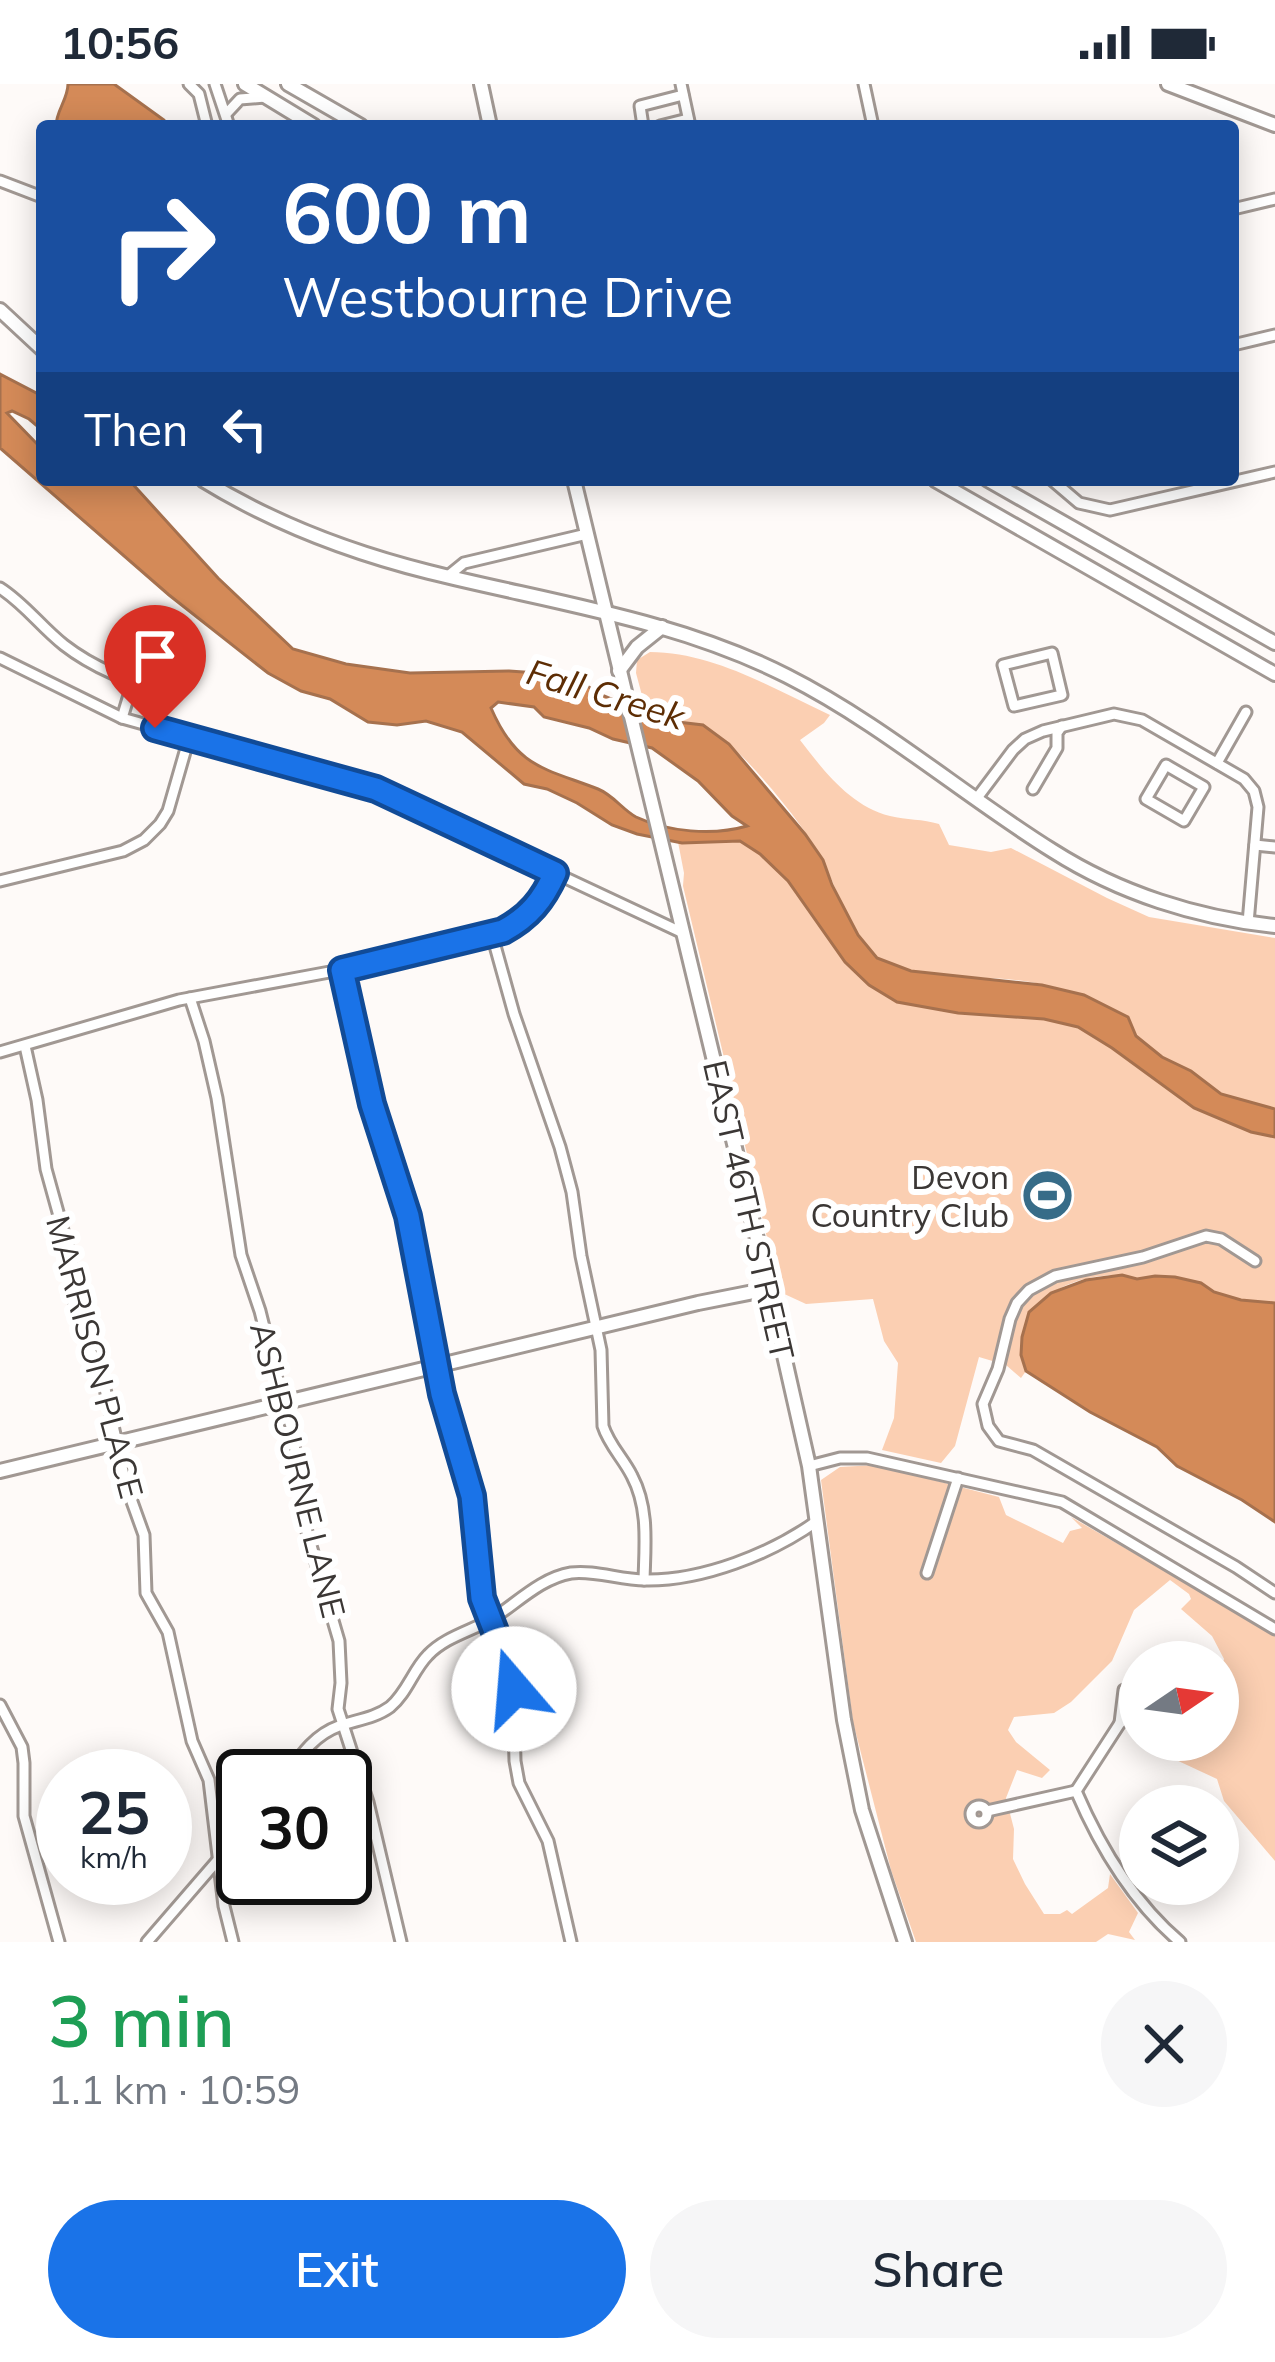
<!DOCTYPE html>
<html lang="en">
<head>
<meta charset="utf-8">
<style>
  :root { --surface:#fff; --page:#f6f6f7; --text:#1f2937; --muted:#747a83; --accent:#1a73e8 }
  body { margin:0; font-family:Mulish,sans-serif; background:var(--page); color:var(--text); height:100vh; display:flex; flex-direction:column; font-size:45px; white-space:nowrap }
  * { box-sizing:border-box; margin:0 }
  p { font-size:39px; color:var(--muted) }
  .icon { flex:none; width:66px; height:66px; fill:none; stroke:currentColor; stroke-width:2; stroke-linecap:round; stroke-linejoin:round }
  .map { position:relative; height:1858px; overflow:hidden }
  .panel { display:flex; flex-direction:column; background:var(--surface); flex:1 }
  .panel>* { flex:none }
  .guide { position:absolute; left:36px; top:36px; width:1203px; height:366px; border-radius:12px; box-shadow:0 6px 30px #0003; background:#1a4fa0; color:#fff; overflow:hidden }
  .needle { width:78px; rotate:77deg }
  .buttons { position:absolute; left:1119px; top:1557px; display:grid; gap:24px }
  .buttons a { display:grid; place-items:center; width:120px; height:120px; border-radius:50%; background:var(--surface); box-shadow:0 6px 30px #0003; font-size:60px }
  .speed { position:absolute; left:36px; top:1665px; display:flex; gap:24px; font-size:60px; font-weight:700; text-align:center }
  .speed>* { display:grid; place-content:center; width:156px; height:156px; border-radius:50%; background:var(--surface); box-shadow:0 6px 30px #0003; line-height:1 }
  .speed small { font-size:30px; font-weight:400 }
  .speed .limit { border:6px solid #111; border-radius:18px; background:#fff; color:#111 }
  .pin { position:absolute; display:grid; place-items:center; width:102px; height:102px; color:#fff; margin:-123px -51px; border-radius:50% 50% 50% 0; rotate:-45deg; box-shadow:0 0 12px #0007 }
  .pin .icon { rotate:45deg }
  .me { position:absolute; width:132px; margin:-66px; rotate:342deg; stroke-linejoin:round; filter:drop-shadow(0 0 9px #0008) }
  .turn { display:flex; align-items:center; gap:42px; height:252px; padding:0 48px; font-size:54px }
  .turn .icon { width:156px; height:156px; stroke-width:2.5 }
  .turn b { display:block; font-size:84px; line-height:102px }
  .then { display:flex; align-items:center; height:114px; padding:0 48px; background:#0003; gap:24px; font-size:45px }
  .round { display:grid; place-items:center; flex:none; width:126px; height:126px; border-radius:63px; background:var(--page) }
  .overview { display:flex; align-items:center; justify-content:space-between; height:204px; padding:0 48px }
  h1 { font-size:72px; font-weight:600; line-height:90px; color:#1e9e55 }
  .cta { display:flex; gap:24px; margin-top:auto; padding:24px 48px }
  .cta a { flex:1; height:138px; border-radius:72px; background:var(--accent); color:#fff; font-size:48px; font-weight:600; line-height:138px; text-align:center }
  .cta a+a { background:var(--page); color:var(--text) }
  .status { display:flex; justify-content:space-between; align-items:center; height:84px; padding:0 60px; background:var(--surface); direction:ltr }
  .status svg { height:33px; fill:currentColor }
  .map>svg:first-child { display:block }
  .green { fill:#fbcfb2 }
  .water { fill:#d48a58; stroke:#a6714e; stroke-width:3; fill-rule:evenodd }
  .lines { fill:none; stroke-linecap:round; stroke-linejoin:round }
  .minor-casing { stroke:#a19893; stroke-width:15 }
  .major-casing { stroke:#a19893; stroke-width:18 }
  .minor { stroke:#fff; stroke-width:9 }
  .major { stroke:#fff; stroke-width:12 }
  .route-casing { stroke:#114b97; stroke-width:30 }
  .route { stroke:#1a73e8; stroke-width:21 }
  .labels { text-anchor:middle; stroke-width:12; stroke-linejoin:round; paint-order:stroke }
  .poi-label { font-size:33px; fill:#3b3735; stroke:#fff; text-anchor:end }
  .street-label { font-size:33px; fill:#3b3735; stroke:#fff }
  .water-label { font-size:36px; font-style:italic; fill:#5d2d04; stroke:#fff }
</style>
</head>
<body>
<div class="status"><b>10:56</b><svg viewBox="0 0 49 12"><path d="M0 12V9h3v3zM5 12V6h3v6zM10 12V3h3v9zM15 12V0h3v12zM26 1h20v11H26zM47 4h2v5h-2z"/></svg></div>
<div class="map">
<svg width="1275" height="1858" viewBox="0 0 1275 1858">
  <rect width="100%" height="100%" fill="#fefaf8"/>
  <g class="green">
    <path d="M 650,568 C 713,568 774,605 830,631 L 824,639 L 800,656 C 824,687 850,722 890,732 C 906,736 923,735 939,740 L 949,761 L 991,768 L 1011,764 L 1107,814 L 1149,833 L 1275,854 L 1275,1025 L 1221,1010 L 1191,987 L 1162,973 L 1136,952 L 1128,933 C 1100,922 1070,907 1041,900 C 992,889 942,899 895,881 C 889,879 882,878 877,875 C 856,859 835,803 824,778 C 809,747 733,651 701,641 C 684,636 665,638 647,630 L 636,589 L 637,576 Z"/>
    <path d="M 740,757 L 760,770 L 788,797 L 845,878 L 897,918 L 958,929 L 1044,935 L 1078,943 L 1112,964 L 1194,1024 L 1251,1048 L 1275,1053 L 1275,1219 C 1255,1219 1238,1215 1220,1210 C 1206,1206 1215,1207 1203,1201 C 1196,1197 1185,1195 1176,1194 C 1163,1192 1151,1195 1138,1195 C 1132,1194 1126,1191 1120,1191 C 1064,1190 1005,1224 1026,1287 L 1021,1294 L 1006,1281 L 979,1273 L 955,1362 L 941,1379 L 882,1366 L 894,1334 L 898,1279 L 884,1257 L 873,1215 L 806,1220 L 780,1208 L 683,802 L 684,789 L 678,758 Z"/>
    <path d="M 875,1381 L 999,1413 L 1006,1431 L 1063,1459 L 1070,1447 L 1082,1444 L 1071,1433 L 1275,1550 L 1275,1777 L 1224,1717 L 1217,1695 L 1159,1668 L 1154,1656 L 1218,1656 L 1218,1597 L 1224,1575 L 1212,1552 L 1181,1525 L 1191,1515 L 1189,1510 L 1170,1496 L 1134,1526 L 1112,1577 L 1071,1618 L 1054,1629 L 1014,1633 L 1008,1646 L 1016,1658 L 1050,1686 L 1042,1694 L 1017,1686 L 1006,1714 L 1014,1745 L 1013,1775 L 1025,1800 L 1044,1830 L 1060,1830 L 1067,1826 L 1072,1830 L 1108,1804 L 1110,1790 L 1138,1829 L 1129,1848 L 1135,1856 L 1108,1850 L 1096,1858 L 916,1858 L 891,1786 L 853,1638 L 821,1396 L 840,1383 Z"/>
  </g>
  <g class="water">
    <path d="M 68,0 L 114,0 L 164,36 L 165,42 L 56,42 C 56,27 68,15 68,0 Z"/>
    <path d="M 0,290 L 42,312 L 42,346 L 29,335 L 12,327 L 7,329 L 42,365 L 42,396 L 129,396 L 218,494 L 293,565 L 346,580 L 410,589 L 509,587 L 553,590 L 580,598 L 604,612 L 661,636 L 703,641 L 729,660 L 805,750 L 823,776 L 832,801 L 858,851 L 877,874 L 911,887 L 1042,901 L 1084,911 L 1128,933 L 1136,952 L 1162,973 L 1191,987 L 1221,1010 L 1275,1025 L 1275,1053 L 1251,1048 L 1194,1024 L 1112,964 L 1078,943 L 1044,935 L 958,929 L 897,918 L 869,901 L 845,878 L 788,797 L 760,770 L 740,757 L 682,759 L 637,750 L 612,741 L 577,719 L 547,705 L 524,700 L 462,648 L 426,637 L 397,641 L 368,638 L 330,615 L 301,607 L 268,589 L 169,511 L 0,364 ZM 498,618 L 534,623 L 544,633 L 589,644 L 613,655 L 652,664 L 698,697 L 732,732 L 747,742 C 713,752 668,748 636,733 C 623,726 613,711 598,705 C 544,684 517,684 491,624 Z"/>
    <path d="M 1122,1191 L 1137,1195 L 1155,1192 L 1175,1193 L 1201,1199 L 1214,1208 L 1241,1216 L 1275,1219 L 1275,1438 L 1242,1416 L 1177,1382 L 1157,1363 L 1090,1328 L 1026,1287 L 1021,1271 L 1022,1253 L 1029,1228 L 1051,1209 L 1086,1196 Z"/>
  </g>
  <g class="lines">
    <defs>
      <g id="minor">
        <path d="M 189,0 L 199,10 L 207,42"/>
        <path d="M 215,0 L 229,42"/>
        <path d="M 681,0 L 690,42"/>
        <path d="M 864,0 L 873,42"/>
        <path d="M 226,30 L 240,15 L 265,13"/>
        <path d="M 643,42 L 640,22 L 683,11"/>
        <path d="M 660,42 L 688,35"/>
        <path d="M 0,97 L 42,113"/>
        <path d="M 1233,125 L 1275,115"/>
        <path d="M 1233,261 L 1275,251"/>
        <path d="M 1052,396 L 1079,419 L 1110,426 L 1275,388"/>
        <path d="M 448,492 L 464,479 L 587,450"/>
        <path d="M 0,504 C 25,520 41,543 64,561 C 96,586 137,601 176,611"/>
        <path d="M 1052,569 L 1062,611 L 1014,622 L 1003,581 Z"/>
        <path d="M 0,574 L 122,634 L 376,705 L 683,849"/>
        <path d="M 122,634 L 133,598"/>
        <path d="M 1217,679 L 1246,628"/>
        <path d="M 1166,681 L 1204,703 L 1184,737 L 1146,715 Z"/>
        <path d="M 1033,705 L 1057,664 L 1057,649 L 1062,642"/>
        <path d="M 977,714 L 1013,666 L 1025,655 L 1043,647 L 1114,630 L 1142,636 L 1244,695 L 1254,707 L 1258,723 L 1248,839"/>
        <path d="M 1255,761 L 1275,763"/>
        <path d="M 0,797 L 123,767 L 144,756 L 160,740 L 168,727 L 189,654"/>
        <path d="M 492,851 L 514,930 L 560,1063 L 572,1108 L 581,1172 L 601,1266 L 603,1342 C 609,1361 623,1374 632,1392 C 649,1424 645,1460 644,1496"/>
        <path d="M 342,886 L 372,1020 L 408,1132 L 443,1310 L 472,1413 L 482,1514 L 513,1597 L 515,1677 L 519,1699 L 548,1757 L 571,1858"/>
        <path d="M 190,914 L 204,957 L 217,1014 L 241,1171 L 260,1227 L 283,1319 L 292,1345 L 305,1441 L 339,1557 L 341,1599 L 338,1625 L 368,1718 L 401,1858"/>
        <path d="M 25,962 L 37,1016 L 46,1085 L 69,1168 L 72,1204 L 78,1235 L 104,1300 L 126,1401 L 144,1451 L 146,1509 L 168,1548 L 192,1657 L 209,1696 L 224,1822 L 233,1858"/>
        <path d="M 0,968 L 179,916 L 351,884 L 496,850 C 526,837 542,818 555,789"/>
        <path d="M 1255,1177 L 1221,1155 L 1206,1152 L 1143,1173 L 1055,1192 L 1029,1206 L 1017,1219 L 1010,1235 L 998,1285 L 983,1320 L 988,1342 L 999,1357 L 1033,1366 L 1236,1483 L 1275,1509"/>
        <path d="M 809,1382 L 840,1374 L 867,1374 L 1062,1418 L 1275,1545"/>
        <path d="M 927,1489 L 958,1394"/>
        <path d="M 1140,1606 L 1131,1604 L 1124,1606 L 1120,1639 L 1140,1622"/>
        <path d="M 0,1621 L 22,1663 L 24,1679 L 24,1732 L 59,1858"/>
        <path d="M 286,1692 C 301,1671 314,1651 339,1642 C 356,1636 375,1634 390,1623 C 407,1609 413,1586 428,1571 C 445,1553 471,1547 492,1535 C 517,1519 541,1494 571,1489 C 595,1486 620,1496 645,1496 C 702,1497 771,1470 817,1437"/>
        <path d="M 1076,1707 C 1100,1763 1133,1818 1180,1858"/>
        <path d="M 1076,1707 L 1120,1639"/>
        <circle cx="979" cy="1730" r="8"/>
        <path d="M 987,1727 L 1076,1707"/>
        <path d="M 147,1858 L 243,1747"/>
      </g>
      <g id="major">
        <path d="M 245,0 L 314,42"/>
        <path d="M 288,0 L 361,42"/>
        <path d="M 481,0 L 490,42"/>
        <path d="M 1168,0 L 1275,41"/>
        <path d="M 0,226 L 42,265"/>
        <path d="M 203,396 C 273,439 349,468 429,488 C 549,518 675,535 787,592 C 882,640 963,711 1053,767 C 1119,809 1197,834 1275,842"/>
        <path d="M 574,396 L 769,1205 L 809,1382 L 844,1636 L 862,1726 L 905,1858"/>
        <path d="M 935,396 L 1275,590"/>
        <path d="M 988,396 L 1275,559"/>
        <path d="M 619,587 L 637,563 L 662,543"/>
        <path d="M 0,1387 L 698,1219 L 769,1205"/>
      </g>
    </defs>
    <use href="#minor" class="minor-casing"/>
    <use href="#major" class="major-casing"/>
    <use href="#minor" class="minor"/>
    <use href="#major" class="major"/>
  </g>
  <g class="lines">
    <defs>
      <path id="route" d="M 155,644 L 376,705 L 555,789 C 543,816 529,833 503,847 L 342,886 L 372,1020 L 408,1132 L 442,1310 L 472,1412 L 482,1514 L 508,1581 L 514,1605"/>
    </defs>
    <use href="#route" class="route-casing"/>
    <use href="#route" class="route"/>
  </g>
  <defs>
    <symbol id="stadium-disc" viewBox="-11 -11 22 22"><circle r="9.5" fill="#376c88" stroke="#fff"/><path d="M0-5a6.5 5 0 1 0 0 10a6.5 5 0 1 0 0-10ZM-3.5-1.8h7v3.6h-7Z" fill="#fff"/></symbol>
  </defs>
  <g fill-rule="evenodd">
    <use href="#stadium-disc" x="1018" y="1082" width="59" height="59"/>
  </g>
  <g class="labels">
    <g class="poi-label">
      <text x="1009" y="1105">Devon<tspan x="1009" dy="38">Country Club</tspan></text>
    </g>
    <g class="street-label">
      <text transform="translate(749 1126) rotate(77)" y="12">EAST 46TH STREET</text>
      <text transform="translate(95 1273) rotate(75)" y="12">MARRISON PLACE</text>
      <text transform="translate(298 1386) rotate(76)" y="12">ASHBOURNE LANE</text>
    </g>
    <g class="water-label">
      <text transform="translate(606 610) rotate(17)" y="13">Fall Creek</text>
    </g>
  </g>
</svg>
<div class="buttons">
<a><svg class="needle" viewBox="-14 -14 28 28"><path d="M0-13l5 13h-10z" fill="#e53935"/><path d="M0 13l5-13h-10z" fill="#747a83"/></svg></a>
<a><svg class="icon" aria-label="layers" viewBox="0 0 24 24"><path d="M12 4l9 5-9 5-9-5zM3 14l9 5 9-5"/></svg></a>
</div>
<div class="speed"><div>25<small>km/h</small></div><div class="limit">30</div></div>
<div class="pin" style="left:155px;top:644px;background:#d93025"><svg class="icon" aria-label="arrive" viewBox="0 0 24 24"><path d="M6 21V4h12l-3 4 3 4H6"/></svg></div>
<svg class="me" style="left:514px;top:1605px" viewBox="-20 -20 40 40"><circle r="19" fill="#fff"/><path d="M0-13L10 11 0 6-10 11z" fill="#1a73e8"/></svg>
<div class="guide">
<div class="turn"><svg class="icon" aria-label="right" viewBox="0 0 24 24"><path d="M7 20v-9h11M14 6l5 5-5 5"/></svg><div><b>600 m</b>Westbourne Drive</div></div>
<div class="then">Then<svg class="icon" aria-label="left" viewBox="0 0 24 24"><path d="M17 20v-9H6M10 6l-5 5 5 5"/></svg></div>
</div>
</div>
<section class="panel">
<div class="overview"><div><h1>3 min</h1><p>1.1 km · 10:59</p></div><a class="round"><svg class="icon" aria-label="close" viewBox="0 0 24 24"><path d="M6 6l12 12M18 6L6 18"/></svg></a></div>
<div class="cta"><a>Exit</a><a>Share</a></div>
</section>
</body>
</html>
